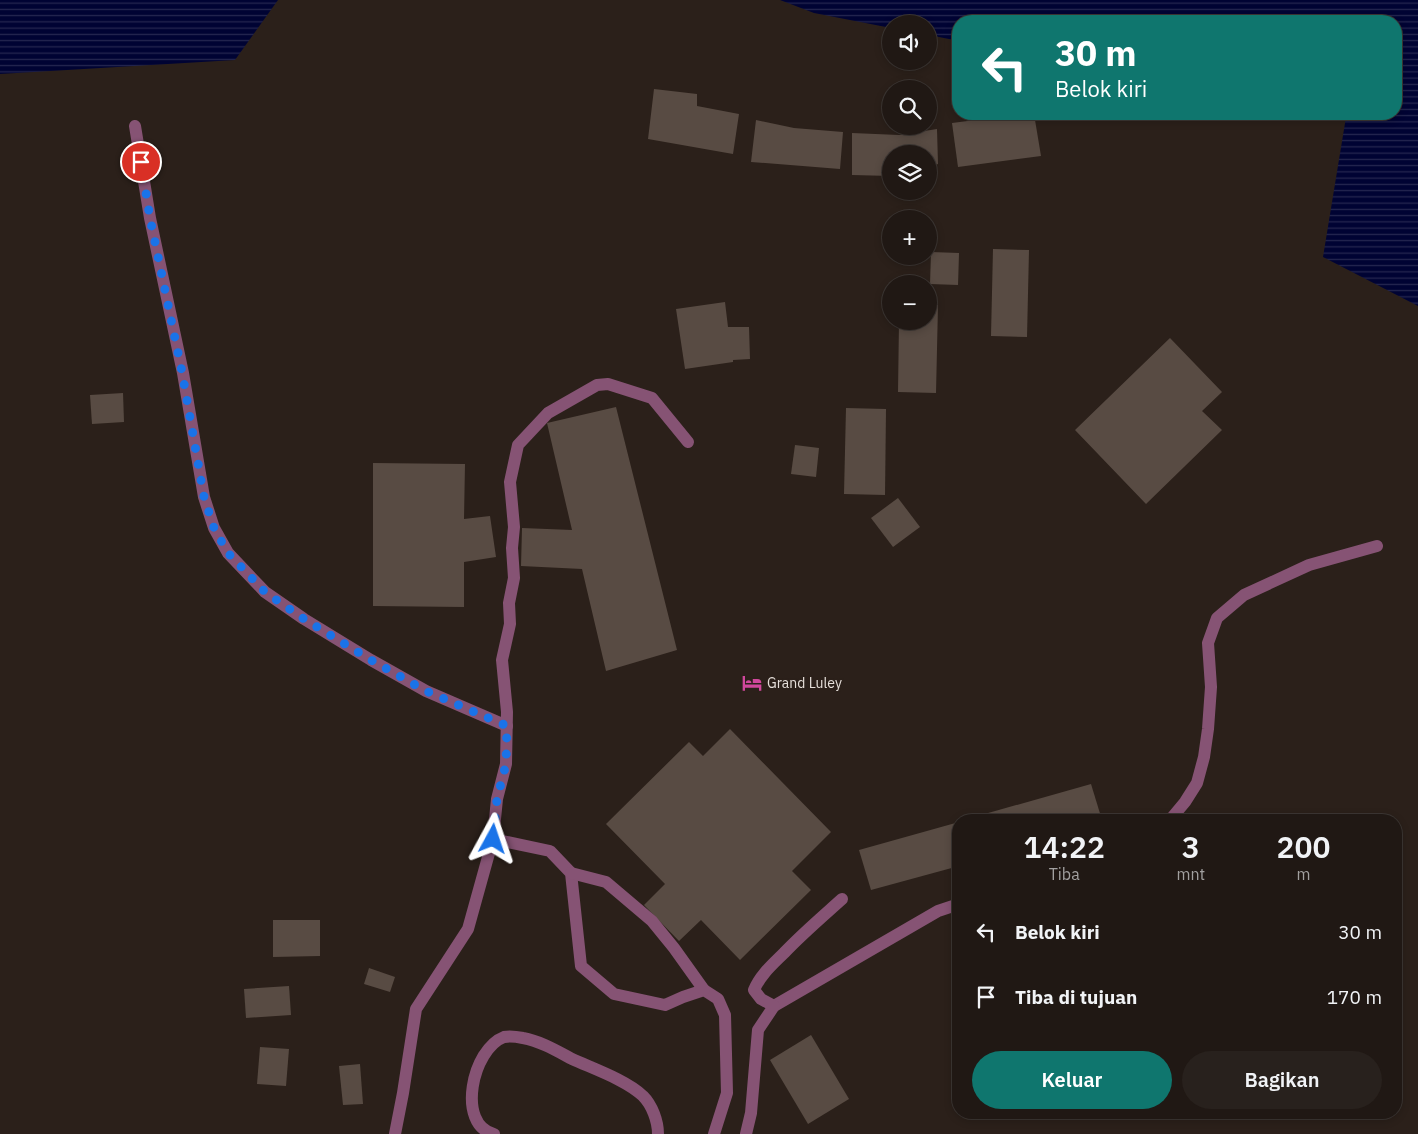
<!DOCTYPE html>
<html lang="id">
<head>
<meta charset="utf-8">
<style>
  :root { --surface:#201814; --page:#28211d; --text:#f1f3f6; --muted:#a2a0a0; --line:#3d3734; --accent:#0f766e }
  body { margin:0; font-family:"IBM Plex Sans",sans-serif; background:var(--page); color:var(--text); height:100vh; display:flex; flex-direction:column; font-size:19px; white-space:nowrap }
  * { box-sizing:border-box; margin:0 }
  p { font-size:16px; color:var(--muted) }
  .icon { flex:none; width:28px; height:28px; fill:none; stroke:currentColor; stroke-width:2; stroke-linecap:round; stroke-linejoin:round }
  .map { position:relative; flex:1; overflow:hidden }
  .panel { position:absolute; left:952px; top:814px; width:450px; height:305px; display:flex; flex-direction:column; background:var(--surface); border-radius:20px; box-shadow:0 2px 8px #0003,0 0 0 1px var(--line) }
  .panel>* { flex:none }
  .hud { position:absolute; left:952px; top:15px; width:450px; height:105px; border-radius:20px; box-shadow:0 2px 8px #0003,0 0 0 1px var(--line); background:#0f766e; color:#fff; overflow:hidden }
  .fabs { position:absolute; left:882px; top:15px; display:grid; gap:10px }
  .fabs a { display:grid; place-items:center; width:55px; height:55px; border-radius:50%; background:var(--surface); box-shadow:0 2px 8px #0003,0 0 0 1px var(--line); font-size:25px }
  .pin { position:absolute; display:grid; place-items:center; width:42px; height:42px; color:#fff; margin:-21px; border:2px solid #fff; border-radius:50%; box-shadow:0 1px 5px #0007 }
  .me { position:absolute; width:55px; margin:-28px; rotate:5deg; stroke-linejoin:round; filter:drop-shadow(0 0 4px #0008) }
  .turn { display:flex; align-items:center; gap:18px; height:105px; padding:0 20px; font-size:22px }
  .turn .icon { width:65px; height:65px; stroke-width:2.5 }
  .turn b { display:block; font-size:35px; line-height:42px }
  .eta { display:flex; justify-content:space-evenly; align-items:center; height:85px; text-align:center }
  .eta b { font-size:30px; font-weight:600; line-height:35px }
  .cta { display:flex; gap:10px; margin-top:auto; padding:10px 20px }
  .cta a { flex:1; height:58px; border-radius:30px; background:var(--accent); color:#fff; font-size:20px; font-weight:600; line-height:58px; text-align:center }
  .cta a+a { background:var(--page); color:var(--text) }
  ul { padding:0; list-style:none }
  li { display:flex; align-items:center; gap:15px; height:65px; padding:0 20px }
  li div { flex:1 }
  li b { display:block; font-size:19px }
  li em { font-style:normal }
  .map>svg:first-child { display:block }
  .water { fill:url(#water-rules) }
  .building { fill:#584b43 }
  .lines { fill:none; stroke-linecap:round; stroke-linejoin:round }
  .minor { stroke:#865374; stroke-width:12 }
  .route { stroke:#1a73e8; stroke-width:9; stroke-dasharray:0 16.2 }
  .labels { text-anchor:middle; stroke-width:4; stroke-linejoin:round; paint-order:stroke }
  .poi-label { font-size:14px; fill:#e6dfda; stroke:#2b201a; text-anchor:start }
</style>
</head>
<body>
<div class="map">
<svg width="1418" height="1134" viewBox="0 0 1418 1134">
  <defs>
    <pattern id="water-rules" width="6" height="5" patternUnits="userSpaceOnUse" patternTransform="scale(1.25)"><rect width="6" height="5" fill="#000333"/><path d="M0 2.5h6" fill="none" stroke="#252750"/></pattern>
  </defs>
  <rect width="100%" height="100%" fill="#2b201a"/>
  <g class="water">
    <path d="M 0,0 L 278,0 L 235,60 L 0,74 Z"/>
    <path d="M 780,0 L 1418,0 L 1418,306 L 1323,257 L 1346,117 L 1333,114 L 1396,114 L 1396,21 L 959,21 L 959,41 L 929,35 L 929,24 L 891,24 L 891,28 L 814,13 Z"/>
  </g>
  <g class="building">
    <path d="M 654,89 L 697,94 L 697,106 L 739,114 L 733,154 L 648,139 Z"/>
    <path d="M 1022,114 L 1034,114 L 1041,156 L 958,167 L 952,123 Z"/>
    <path d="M 756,120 L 794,128 L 843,132 L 840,169 L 751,162 Z"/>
    <path d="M 937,129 L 938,164 L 929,167 L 929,154 L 891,154 L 891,176 L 852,175 L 852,133 L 899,135 Z"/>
    <path d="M 993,249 L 1029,250 L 1027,337 L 991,336 Z"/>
    <path d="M 931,252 L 959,253 L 958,285 L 930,284 Z"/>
    <path d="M 725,302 L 728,327 L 749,327 L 750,359 L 733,360 L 733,362 L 685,369 L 676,309 Z"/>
    <path d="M 929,305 L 938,305 L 936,393 L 898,392 L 899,321 L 929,321 Z"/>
    <path d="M 1170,338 L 1222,392 L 1202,411 L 1222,430 L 1146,504 L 1075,430 Z"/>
    <path d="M 123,393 L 124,422 L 92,424 L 90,395 Z"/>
    <path d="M 616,407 L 677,650 L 606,671 L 582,569 L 521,566 L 522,528 L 572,530 L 547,423 Z"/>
    <path d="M 846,408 L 886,409 L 885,495 L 844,494 Z"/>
    <path d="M 795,445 L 819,448 L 816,477 L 791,474 Z"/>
    <path d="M 373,463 L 465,464 L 464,519 L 490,516 L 496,557 L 464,562 L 464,607 L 373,606 Z"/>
    <path d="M 898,498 L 920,527 L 893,547 L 871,518 Z"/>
    <path d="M 730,729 L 831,832 L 792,871 L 811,890 L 740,960 L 701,920 L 679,941 L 644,905 L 665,884 L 606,824 L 689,742 L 703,756 Z"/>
    <path d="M 1091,784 L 1102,820 L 967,820 L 967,819 Z"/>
    <path d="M 959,822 L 959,866 L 871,890 L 859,850 Z"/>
    <path d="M 273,920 L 320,920 L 320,956 L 273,957 Z"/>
    <path d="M 369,968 L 395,977 L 390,992 L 364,984 Z"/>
    <path d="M 289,986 L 291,1015 L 246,1018 L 244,989 Z"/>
    <path d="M 811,1035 L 849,1099 L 808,1124 L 770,1060 Z"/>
    <path d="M 260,1047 L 289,1049 L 286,1086 L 257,1084 Z"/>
    <path d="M 360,1064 L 363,1104 L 343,1105 L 339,1066 Z"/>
  </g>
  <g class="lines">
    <g class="minor">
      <path d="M 135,126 L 150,218 L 183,373 L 204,497 L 214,528 L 228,553 L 265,592 L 304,619 L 371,660 L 426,691 L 507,726"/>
      <path d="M 1170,820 L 1185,802 L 1197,783 L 1204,757 L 1208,729 L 1211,687 L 1208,643 L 1217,618 L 1244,595 L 1309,565 L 1377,546"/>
      <path d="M 493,839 L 550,851 L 571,873 L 581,966 L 614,994 L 665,1005 L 683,997 L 704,990 L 718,999 L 725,1015 L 727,1093 L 714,1134"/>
      <path d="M 571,873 L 606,882 L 652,921 L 674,948 L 704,990"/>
      <path d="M 774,1006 L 938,911 L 959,904"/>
      <path d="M 395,1134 L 403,1093 L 416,1009 L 468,929 L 493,839 L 497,799 L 506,764 L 507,712 L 502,660 L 510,624 L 509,603 L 514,578 L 512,548 L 514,527 L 510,482 L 518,445 L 548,413 L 597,385 L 608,384 L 652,398 L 688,442"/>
      <path d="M 494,1134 C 456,1125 472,1049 504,1037 C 509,1036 518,1037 523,1038 C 540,1041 557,1051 572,1059 C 594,1069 626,1080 643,1096 C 652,1105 658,1121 658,1134"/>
      <path d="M 746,1134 L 751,1113 L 758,1030 L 774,1006 L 761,999 L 754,990 C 760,975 773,964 784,953 C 802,934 822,917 842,899"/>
    </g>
  </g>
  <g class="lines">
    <path class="route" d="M 141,162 L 150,218 L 182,372 L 204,497 L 214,528 L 228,553 L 265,592 L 304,619 L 371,660 L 426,691 L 507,726 L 506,764 L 497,799 L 493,839"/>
  </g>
  <defs>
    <symbol id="hotel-bare" viewBox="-9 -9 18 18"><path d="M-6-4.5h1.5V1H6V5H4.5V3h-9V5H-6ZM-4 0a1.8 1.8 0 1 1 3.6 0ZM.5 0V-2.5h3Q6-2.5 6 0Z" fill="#d1479c" stroke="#2b201a" stroke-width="2.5" paint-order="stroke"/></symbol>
  </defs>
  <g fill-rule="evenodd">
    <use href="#hotel-bare" x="738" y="669" width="28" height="28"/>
  </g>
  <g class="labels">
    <g class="poi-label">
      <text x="767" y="688">Grand Luley</text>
    </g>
  </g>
</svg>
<div class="fabs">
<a><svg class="icon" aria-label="sound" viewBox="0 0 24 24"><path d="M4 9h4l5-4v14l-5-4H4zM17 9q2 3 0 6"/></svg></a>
<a><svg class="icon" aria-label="search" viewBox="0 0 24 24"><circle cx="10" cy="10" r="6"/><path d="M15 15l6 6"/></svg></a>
<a><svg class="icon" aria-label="layers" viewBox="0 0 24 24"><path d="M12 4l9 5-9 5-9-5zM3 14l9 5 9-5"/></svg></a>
<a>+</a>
<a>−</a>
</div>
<div class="pin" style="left:141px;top:162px;background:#d93025"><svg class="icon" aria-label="arrive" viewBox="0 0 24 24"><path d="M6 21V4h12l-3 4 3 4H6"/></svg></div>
<svg class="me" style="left:493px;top:839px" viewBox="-20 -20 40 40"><path d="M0-17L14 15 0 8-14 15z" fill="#1a73e8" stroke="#fff" stroke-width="4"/></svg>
<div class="hud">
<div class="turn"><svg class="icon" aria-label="left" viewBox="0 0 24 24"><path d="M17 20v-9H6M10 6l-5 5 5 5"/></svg><div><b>30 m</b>Belok kiri</div></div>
</div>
<section class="panel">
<div class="eta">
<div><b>14:22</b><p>Tiba</p></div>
<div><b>3</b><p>mnt</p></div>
<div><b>200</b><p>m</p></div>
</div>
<ul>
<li><svg class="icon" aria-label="left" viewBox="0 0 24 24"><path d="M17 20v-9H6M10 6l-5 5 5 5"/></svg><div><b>Belok kiri</b></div><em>30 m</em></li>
<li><svg class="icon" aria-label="arrive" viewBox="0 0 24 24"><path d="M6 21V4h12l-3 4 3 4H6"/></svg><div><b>Tiba di tujuan</b></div><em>170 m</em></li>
</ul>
<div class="cta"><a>Keluar</a><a>Bagikan</a></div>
</section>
</div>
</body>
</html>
